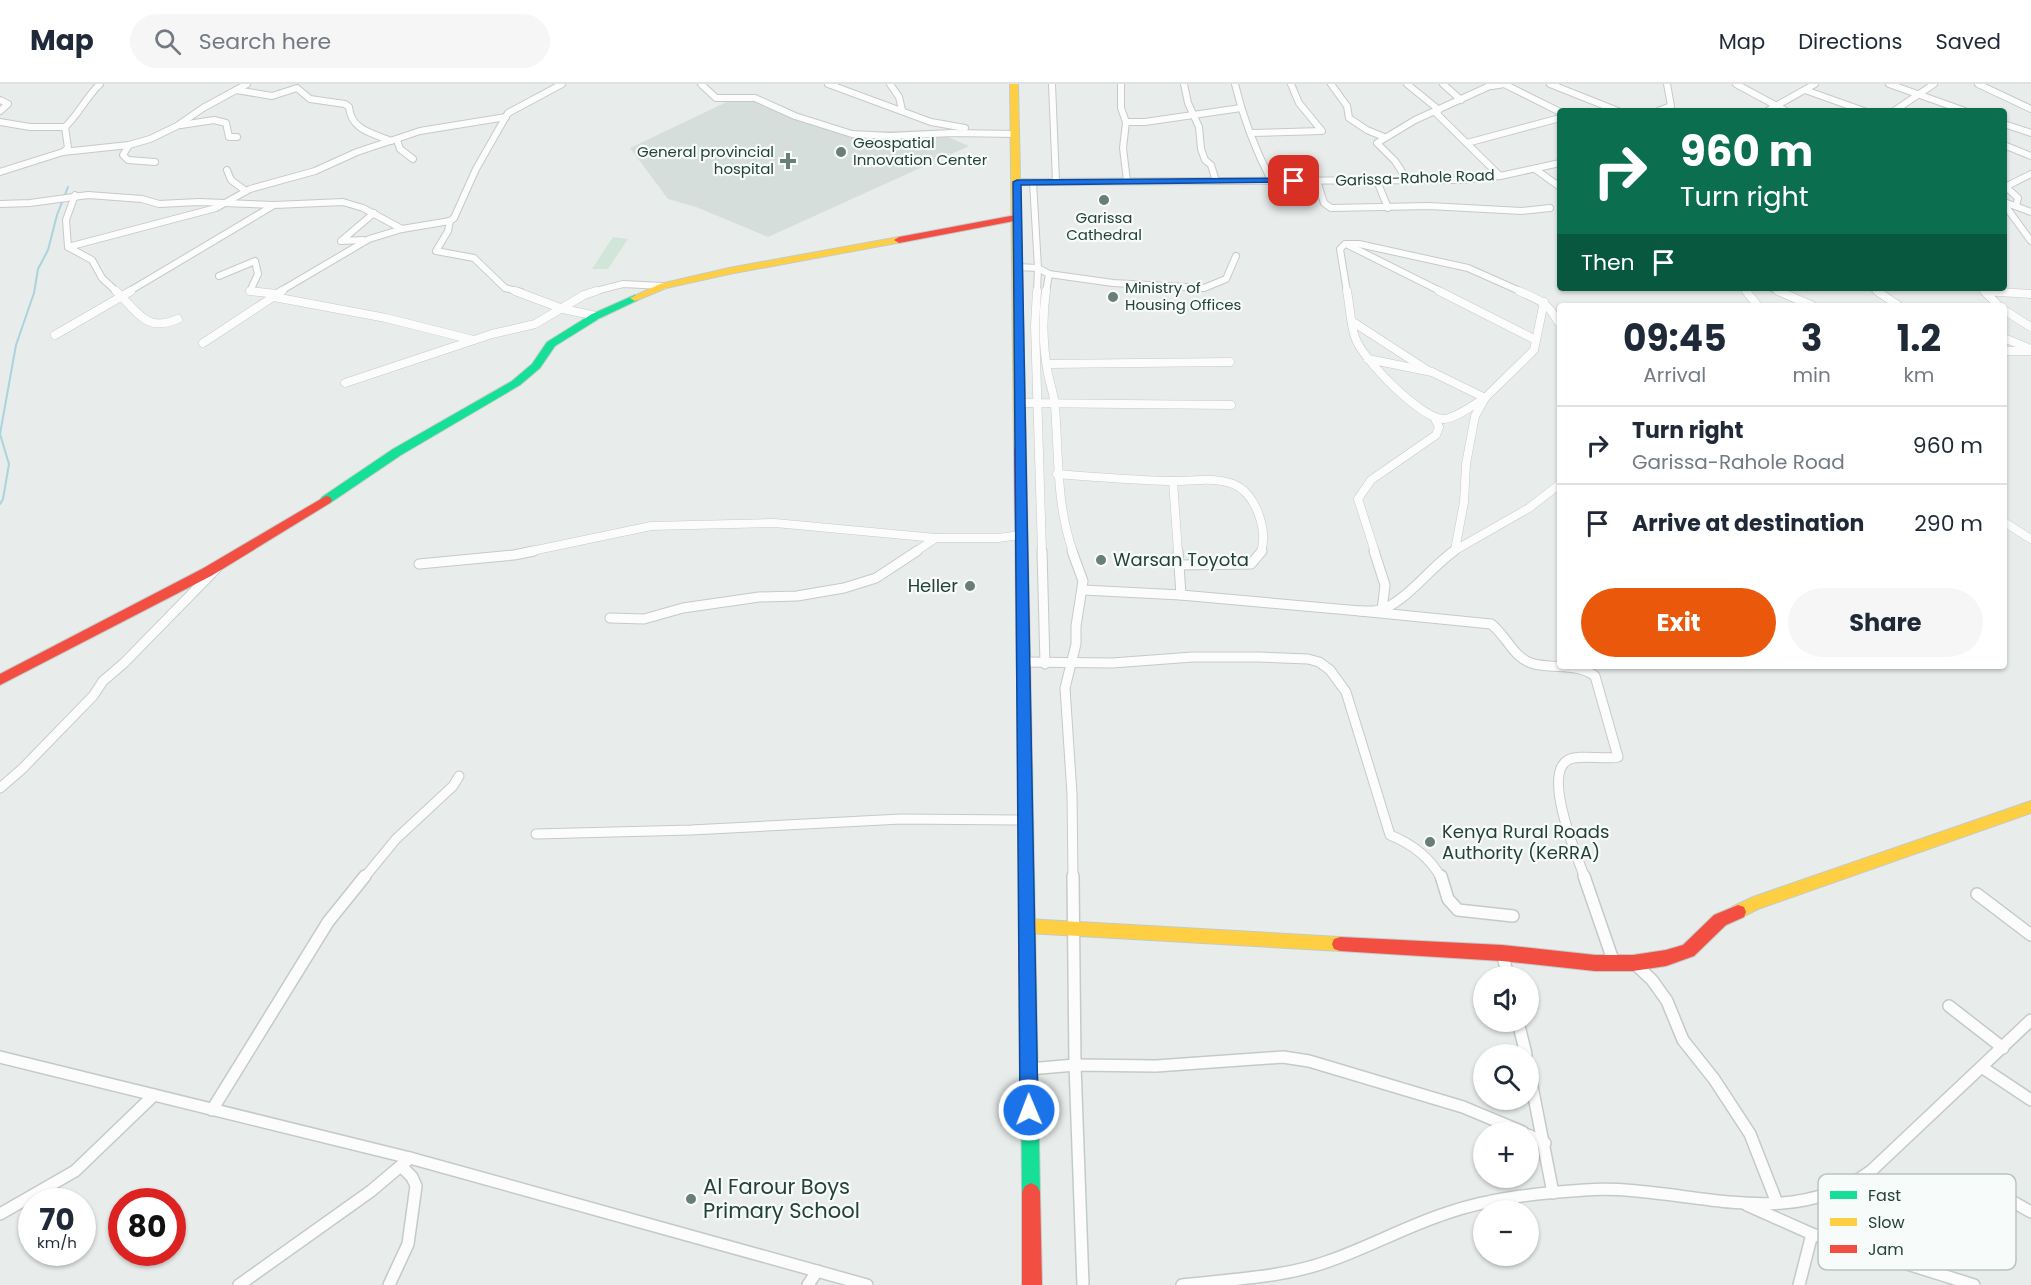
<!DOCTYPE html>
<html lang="en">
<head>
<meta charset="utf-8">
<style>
  :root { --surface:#fff; --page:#f6f6f7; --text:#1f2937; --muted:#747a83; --line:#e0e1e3; --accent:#ea580c }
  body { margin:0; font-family:Poppins,sans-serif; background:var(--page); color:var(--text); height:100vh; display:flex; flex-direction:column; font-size:22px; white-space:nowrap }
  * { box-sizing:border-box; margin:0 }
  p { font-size:20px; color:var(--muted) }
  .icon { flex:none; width:33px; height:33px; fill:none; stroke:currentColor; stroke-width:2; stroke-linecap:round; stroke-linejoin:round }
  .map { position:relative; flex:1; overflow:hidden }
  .details { position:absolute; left:1557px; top:219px; width:450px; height:366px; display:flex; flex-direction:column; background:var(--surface); border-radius:6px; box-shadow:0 2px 4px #0004 }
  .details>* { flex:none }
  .guide { position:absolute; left:1557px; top:24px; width:450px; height:183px; border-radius:6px; box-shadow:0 2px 4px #0004; background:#0b6e4f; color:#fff; overflow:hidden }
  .buttons { position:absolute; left:1473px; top:882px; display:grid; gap:12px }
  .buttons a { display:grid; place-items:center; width:66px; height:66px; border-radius:50%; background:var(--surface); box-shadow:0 2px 4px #0004; font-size:30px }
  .speed { position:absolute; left:18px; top:1104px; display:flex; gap:12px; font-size:30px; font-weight:700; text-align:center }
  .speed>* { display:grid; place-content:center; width:78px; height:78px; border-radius:50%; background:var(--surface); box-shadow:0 2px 4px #0004; line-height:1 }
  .speed small { font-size:15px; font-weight:400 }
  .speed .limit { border:9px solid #d22; background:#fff; color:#111 }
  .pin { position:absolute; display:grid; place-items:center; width:51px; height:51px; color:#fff; margin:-26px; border-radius:12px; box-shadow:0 3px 9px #0006 }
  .me { position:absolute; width:66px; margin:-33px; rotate:359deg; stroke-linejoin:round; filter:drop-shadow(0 0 4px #0008) }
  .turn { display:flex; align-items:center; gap:21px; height:126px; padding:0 24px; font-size:27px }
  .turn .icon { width:78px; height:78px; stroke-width:2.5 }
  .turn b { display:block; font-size:42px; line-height:51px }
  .then { display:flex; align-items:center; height:57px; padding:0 24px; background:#0003; gap:12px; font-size:22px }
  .eta { display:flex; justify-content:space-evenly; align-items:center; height:102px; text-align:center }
  .eta b { font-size:36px; font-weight:700; line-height:42px }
  .action { display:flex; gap:12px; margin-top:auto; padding:12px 24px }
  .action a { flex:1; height:69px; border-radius:36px; background:var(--accent); color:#fff; font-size:24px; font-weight:700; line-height:69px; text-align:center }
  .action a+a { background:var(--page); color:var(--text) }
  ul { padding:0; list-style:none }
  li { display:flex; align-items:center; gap:18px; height:78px; padding:0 24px; border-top:2px solid var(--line) }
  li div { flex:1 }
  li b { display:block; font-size:22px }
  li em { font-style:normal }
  header { display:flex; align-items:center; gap:36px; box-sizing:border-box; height:84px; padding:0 30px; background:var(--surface); border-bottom:2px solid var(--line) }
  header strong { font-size:28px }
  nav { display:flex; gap:33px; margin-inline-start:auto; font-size:21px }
  .search { width:420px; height:54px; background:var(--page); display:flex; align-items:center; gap:15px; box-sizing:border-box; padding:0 21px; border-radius:33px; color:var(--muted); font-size:22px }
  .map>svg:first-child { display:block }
  .built { fill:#d6dedb }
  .green { fill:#d1e6d8 }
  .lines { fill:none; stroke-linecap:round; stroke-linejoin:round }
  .stream { stroke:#a9d4db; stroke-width:2 }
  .street-far3-casing { stroke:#c5cac8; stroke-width:8 }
  .street-far2-casing { stroke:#c5cac8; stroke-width:9 }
  .street-far1-casing { stroke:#c5cac8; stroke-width:11 }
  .street-casing { stroke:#c5cac8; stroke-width:14 }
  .fast-casing { stroke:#c3cbc8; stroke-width:2 }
  .slow-casing { stroke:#c3cbc8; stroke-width:2 }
  .jam-casing { stroke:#c3cbc8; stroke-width:2 }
  .street-far3 { stroke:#fcfcfc; stroke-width:6 }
  .street-far2 { stroke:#fcfcfc; stroke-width:8 }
  .street-far1 { stroke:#fcfcfc; stroke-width:9 }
  .street { stroke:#fcfcfc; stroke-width:11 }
  .fast { fill:#16e098; fill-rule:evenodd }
  .slow { fill:#ffcf43; fill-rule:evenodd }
  .jam { fill:#f24e42; fill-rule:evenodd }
  .route { fill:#1a73e8; stroke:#114b97; stroke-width:1.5 }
  .poi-dot { fill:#697e78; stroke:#f7fbf9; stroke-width:2 }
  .labels { text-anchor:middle; stroke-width:4.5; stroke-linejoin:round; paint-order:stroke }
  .far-poi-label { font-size:15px; fill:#24423a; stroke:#f7fbf9; text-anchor:start }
  .far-street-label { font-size:15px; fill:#24423a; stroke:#f7fbf9 }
  .poi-label { font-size:18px; fill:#24423a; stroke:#f7fbf9; text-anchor:start }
  .near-poi-label { font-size:21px; fill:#24423a; stroke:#f7fbf9; text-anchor:start }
  .key { fill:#f7fbf9; stroke:#b8c4c0; stroke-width:1.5 }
  .key-label { font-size:16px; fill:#24423a }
</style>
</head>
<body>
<header>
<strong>Map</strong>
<div class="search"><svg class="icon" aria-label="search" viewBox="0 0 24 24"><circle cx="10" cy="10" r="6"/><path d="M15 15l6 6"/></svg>Search here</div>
<nav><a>Map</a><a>Directions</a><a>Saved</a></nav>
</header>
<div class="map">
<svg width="2031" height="1201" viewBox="0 0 2031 1201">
  <rect width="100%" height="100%" fill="#e8edeb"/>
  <path class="built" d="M 735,14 L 756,18 L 855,48 L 932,46 L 969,62 L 768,153 L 696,123 L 668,115 L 630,64 Z"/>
  <path class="green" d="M 613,153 L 628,155 L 608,185 L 592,185 Z"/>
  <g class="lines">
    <path class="stream" d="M 0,420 L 3,415 L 9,380 L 0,350 L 16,261 L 34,209 L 38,185 L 48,166 L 57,131 L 68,103"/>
    <defs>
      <g id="street-far3">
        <path d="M 701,0 L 716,14 L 755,14 L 795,32 L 852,50 L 890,52 L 952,49 L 1016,50"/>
        <path d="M 828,0 L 931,38 L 965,44"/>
        <path d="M 890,0 L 899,13 L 902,26"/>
        <path d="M 1052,0 L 1056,97"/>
        <path d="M 1121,0 L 1121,24 L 1126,38 L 1123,64 L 1127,97"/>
        <path d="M 1184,0 L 1188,19 L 1199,43 L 1201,65 L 1205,76 L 1211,81 L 1216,97"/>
        <path d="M 1235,0 C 1243,34 1255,65 1271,96"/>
        <path d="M 1331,0 L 1347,22 L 1349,34 L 1367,46 L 1384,53"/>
        <path d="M 1407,0 L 1439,26"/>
        <path d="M 1443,0 L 1461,16"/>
        <path d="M 1550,0 L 1618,27"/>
        <path d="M 1736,0 L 1786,27"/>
        <path d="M 1889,0 L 1965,27"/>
        <path d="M 1978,0 L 2031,25"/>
        <path d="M 1492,2 L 1504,0 L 1560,28"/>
        <path d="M 236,6 L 272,12 L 297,4 L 310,15 L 345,20 L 349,23 C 351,46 372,49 391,57"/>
        <path d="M 1805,6 L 1864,27"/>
        <path d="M 0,16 L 8,20 L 0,27"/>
        <path d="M 1658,27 L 1671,22 L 1667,0"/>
        <path d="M 1767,27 L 1815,0"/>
        <path d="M 1894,27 L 1934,0"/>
        <path d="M 1435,28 L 1500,92"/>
        <path d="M 0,38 L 30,43 L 65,43 L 68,64 L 63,68"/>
        <path d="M 1126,38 L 1145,38 L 1241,24"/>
        <path d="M 2004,40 L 2031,49"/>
        <path d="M 181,41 L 214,36 L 226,39 L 229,53 L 237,53"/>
        <path d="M 65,43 C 79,30 86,13 100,0"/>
        <path d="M 1252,49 L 1322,47 L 1299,19 L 1291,0"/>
        <path d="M 397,56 L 400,65 L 413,75"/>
        <path d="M 1467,59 L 1560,34"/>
        <path d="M 129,61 L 123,71 L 128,76 L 155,78"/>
        <path d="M 2004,61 L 2031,72"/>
        <path d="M 1535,85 L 1560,103"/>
        <path d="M 227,86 L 231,96 L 246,107"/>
        <path d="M 0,88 L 63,68 L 129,61 L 150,55 L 177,42 L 203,24 L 247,0"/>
        <path d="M 1317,97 L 1324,119 L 1331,124 L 1429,122 L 1522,127 L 1550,124"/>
        <path d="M 1377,97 L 1388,124"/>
        <path d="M 1408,97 L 1395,77 L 1377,59 L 1415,36 L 1494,0"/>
        <path d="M 1017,98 L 1458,96 L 1500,92 L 1560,79"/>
        <path d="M 1033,98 L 1038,184 L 1037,208"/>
        <path d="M 2004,101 L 2018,114 L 2016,122"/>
        <path d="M 2007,102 L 2031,90"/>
        <path d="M 75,111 L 66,136 L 68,163 L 92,176 L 102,194 L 117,208"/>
        <path d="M 2004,118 L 2031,128"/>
        <path d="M 0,120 L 30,119 L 88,111 L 142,115 L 159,120 L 199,118 L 274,121 L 343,118 L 363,124 L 402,145"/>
        <path d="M 2004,120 L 2031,157"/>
        <path d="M 363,156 L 341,157 L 374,129"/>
        <path d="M 1348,161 L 1442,208"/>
        <path d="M 68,163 L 216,124 L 250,105 L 315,87 L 357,68 L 420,47 L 506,33"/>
        <path d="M 1017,183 L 1038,184 L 1049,190 L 1113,199 L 1204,204 L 1226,195 L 1236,172"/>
        <path d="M 219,192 L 255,177 L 258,190 L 250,207 L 262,208"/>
        <path d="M 1744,204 L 1747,208"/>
        <path d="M 1772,204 L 1782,208"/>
        <path d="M 1873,204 L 1879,208"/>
        <path d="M 128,208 L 274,121"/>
        <path d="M 279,208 L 369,155 L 402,145 L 450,137"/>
        <path d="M 521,208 L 505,204 L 474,174 L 436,167 L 448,147 L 450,137 L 454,134 L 476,85 L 508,29 L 562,0"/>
        <path d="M 592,208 L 623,200 L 663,202"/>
        <path d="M 1046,208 L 1049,190"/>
        <path d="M 1347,208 L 1340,165 L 1345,160 L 1359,160 L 1468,184 L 1522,208"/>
        <path d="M 1985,208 L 1984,207 L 2004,208"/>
      </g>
      <g id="street-far2">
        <path d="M 116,207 C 138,228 146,249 178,235"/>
        <path d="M 250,207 L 277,210"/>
        <path d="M 515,207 L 563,225 L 596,232"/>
        <path d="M 1037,207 L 1035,241 L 1042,468"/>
        <path d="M 1046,207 C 1042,234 1043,263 1048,290 C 1050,300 1054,311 1055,322 C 1059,372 1056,420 1073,468"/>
        <path d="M 1347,207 C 1350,222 1350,238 1355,253 C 1361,274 1422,336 1444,335 C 1457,334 1474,320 1485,314"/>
        <path d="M 1439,207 L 1536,256"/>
        <path d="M 1519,207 C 1539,216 1548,218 1558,238"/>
        <path d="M 1746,207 L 1758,222"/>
        <path d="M 1778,207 L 1813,222"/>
        <path d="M 1877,207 L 1899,222"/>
        <path d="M 274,213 L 386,234 L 473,256"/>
        <path d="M 1999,222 L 1984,207 L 2031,210"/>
        <path d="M 2004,226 L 2031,243"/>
        <path d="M 1353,238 L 1427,286"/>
        <path d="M 55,251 L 131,207"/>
        <path d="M 2004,254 L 2031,265"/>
        <path d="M 203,259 L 282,207"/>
        <path d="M 2004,267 L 2031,267"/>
        <path d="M 1368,275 L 1432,288 L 1485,314"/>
        <path d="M 1048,280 L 1230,278"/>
        <path d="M 345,299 L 492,250 L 535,240 L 584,211 L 596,207"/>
        <path d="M 1019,319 L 1231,321"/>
        <path d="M 1057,390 C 1094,393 1131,396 1169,397 C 1190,398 1213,392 1233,400 C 1256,409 1268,446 1261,468"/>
        <path d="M 1173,397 L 1178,468"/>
        <path d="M 2004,438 L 2031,455"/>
        <path d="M 1455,466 L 1464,418 L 1466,380 L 1475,332 L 1485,314 L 1534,266 L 1544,218"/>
        <path d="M 527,468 L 651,442 L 775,439 L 936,454"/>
        <path d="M 915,468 L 936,454 L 998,454 L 1020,451"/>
        <path d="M 1375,468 L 1358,415 L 1371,396 L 1436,351 L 1439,343 L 1434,333"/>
        <path d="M 1452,468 L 1529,424 L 1560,400"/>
      </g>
      <g id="street-far1">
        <path d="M 1042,467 L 1045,580"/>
        <path d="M 1072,467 L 1083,497 L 1076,542 L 1076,560 L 1065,604 L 1072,710 L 1073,794"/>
        <path d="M 1178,467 L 1181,511"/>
        <path d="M 1374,467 L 1385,501 L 1382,526"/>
        <path d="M 419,480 L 514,471 L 534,467"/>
        <path d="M 1179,481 L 1251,480 L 1262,467"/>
        <path d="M 1083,506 L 1181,511 L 1360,527 C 1367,527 1377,528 1384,525 C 1411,512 1430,484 1454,467"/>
        <path d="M 1360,527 L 1491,540 C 1506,551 1513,573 1531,579 C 1552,586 1576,578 1595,592 L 1618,673 C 1605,676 1578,670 1568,676 C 1542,690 1577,773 1585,794"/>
        <path d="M 610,534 L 644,535 L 683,524 L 759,513 L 797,512 L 844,504 L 876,494 L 917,467"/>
        <path d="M 1022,578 L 1112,579 L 1193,573 L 1258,573 L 1308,575 L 1319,578 L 1330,586 L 1346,608 L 1390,751 C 1412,760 1430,773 1441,794"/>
        <path d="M 0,704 L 22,685 L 93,612 L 103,597 L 124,579 L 217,484"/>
        <path d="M 536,750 L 691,746 L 901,735 L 1027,736"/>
        <path d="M 364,794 L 396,755 L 453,702 L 459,692"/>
      </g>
      <g id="street">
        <path d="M 1073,792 L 1075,981 L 1083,1201"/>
        <path d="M 1441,792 L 1448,815 L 1458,826 L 1513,832"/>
        <path d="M 1584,792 L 1614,879"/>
        <path d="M 1977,810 L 2031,851"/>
        <path d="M 1502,869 L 1508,892"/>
        <path d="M 1634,879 L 1652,896 L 1667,917 L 1683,956 L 1714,995 L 1750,1050 L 1777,1119"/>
        <path d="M 1949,922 L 2003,964"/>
        <path d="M 1518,938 L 1526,970"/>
        <path d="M 0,973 L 410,1074 L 867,1201"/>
        <path d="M 1528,982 L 1553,1109"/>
        <path d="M 1983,984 L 2031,1016"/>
        <path d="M 1029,985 L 1075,981 L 1156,982 L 1283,973 L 1309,977 L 1463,1023 L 1523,1048"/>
        <path d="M 212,1026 L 328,838 L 365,792"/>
        <path d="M 1528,1051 L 1545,1059"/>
        <path d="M 2001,1111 L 2031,1128"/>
        <path d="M 1747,1121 L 1812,1150 L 1974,1201"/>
        <path d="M 0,1130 L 75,1087 L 154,1011"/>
        <path d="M 239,1201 L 371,1107 L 410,1074"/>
        <path d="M 389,1201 L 408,1160 L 416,1102 L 412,1093 L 401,1082"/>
        <path d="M 808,1201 L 817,1187"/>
        <path d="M 1182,1201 C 1230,1195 1283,1194 1329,1177 C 1369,1163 1407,1142 1447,1129 C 1490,1114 1539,1109 1585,1106 C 1682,1099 1783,1152 1871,1087 L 2031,936"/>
        <path d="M 1799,1201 L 1812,1150"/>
      </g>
      <g id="fast">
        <path d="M 635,211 L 638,212 L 638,216 L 600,234 L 555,262 L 540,284 L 520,301 L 401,371 L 330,419 L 322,419 L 320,416 L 322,413 L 393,365 L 512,297 L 532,280 L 547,258 L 592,230 Z"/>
        <path d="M 1025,669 L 1030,671 L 1032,675 L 1040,1108 L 1037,1114 L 1031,1117 L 1025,1114 L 1022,1108 L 1018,675 L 1020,671 Z"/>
      </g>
      <g id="slow">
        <path d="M 1010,0 L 1018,0 L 1026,364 L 1020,368 L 1014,364 Z"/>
        <path d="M 899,153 L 904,156 L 902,158 L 729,190 L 666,204 L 635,217 L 630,214 L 660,200 L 729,184 Z"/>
        <path d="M 2031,717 L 2031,729 L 1758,825 L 1738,835 L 1732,833 L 1730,828 L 1732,823 L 1753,813 Z"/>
        <path d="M 1027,835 L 1340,853 L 1346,855 L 1348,860 L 1346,865 L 1340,867 L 1027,849 L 1021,847 L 1019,842 L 1021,837 Z"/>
      </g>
      <g id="jam">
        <path d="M 1016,131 L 1021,134 L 1019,136 L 899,159 L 894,156 L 899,153 Z"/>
        <path d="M 1020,360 L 1026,364 L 1032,675 L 1030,679 L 1025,681 L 1020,679 L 1018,675 L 1014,364 Z"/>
        <path d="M 326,412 L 330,413 L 332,416 L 330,419 L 211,492 L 0,601 L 0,590 L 202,485 Z"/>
        <path d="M 1738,821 L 1744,823 L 1746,828 L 1744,833 L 1726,841 L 1694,872 L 1666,882 L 1633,887 L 1595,887 L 1502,877 L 1340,867 L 1334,865 L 1332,860 L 1334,855 L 1340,853 L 1502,861 L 1595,871 L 1633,871 L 1666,866 L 1683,861 L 1714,831 Z"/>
        <path d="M 1031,1099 L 1037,1102 L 1040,1108 L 1042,1201 L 1022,1201 L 1022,1108 L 1025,1102 Z"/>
      </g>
    </defs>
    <use href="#street-far3" class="street-far3-casing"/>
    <use href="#street-far2" class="street-far2-casing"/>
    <use href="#street-far1" class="street-far1-casing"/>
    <use href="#street" class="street-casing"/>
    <use href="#fast" class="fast-casing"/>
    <use href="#slow" class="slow-casing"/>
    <use href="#jam" class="jam-casing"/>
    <use href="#street-far3" class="street-far3"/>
    <use href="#street-far2" class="street-far2"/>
    <use href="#street-far1" class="street-far1"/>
    <use href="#street" class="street"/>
    <use href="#fast" class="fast"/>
    <use href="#slow" class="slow"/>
    <use href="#jam" class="jam"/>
  </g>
  <path class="route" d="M 1294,94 L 1297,95 L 1297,98 L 1021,101 L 1038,1026 L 1035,1033 L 1029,1035 L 1023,1033 L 1020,1026 L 1013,98 L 1017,96 Z"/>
  <g class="poi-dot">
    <circle cx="841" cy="68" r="6"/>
    <path d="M785 68h6v6h6v6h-6v6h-6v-6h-6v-6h6z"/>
    <circle cx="1104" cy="116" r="6"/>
    <circle cx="1113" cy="213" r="6"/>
    <circle cx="1101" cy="476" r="6"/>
    <circle cx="970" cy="502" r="6"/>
    <circle cx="1430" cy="758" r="6"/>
    <circle cx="691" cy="1115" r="6"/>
  </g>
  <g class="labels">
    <g class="far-poi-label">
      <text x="853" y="64">Geospatial<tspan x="853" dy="17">Innovation Center</tspan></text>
      <text x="774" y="73" text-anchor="end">General provincial<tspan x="774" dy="17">hospital</tspan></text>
      <text x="1104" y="139" text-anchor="middle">Garissa<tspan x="1104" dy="17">Cathedral</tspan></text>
      <text x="1125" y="209">Ministry of<tspan x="1125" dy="17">Housing Offices</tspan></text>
    </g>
    <g class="far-street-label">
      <text transform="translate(1415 94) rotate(-2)" y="5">Garissa-Rahole Road</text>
    </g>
    <g class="poi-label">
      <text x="1113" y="482">Warsan Toyota</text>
      <text x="958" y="508" text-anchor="end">Heller</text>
      <text x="1442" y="754">Kenya Rural Roads<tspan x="1442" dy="21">Authority (KeRRA)</tspan></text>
    </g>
    <g class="near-poi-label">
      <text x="703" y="1110">Al Farour Boys<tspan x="703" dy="24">Primary School</tspan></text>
    </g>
  </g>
  <rect x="1818" y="1090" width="198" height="96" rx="9" class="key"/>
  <rect x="1830" y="1107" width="27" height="8" fill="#16e098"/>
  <rect x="1830" y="1134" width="27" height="8" fill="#ffcf43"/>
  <rect x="1830" y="1161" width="27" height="8" fill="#f24e42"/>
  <g class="key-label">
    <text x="1868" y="1117">Fast</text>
    <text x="1868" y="1144">Slow</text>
    <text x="1868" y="1171">Jam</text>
  </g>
</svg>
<div class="buttons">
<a><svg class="icon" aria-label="sound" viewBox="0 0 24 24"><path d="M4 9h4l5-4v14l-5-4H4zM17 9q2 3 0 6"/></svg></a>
<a><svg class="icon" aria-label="search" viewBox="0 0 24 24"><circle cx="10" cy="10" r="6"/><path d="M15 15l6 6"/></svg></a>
<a>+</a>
<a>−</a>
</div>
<div class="speed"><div>70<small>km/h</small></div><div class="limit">80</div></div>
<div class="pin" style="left:1294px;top:97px;background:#d93025"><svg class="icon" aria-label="arrive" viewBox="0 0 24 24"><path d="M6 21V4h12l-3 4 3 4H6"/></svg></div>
<svg class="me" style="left:1029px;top:1026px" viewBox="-20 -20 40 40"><circle r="17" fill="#1a73e8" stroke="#fff" stroke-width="3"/><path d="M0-11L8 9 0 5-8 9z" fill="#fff"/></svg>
<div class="guide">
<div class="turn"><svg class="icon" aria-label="right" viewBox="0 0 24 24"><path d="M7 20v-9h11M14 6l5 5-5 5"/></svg><div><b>960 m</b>Turn right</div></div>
<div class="then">Then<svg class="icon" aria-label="arrive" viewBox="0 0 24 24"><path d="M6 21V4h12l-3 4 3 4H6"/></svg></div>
</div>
<section class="details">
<div class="eta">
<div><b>09:45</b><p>Arrival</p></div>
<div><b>3</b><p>min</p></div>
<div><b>1.2</b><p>km</p></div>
</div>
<ul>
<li><svg class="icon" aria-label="right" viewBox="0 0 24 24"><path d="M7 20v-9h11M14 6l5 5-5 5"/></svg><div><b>Turn right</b><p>Garissa-Rahole Road</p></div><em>960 m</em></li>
<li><svg class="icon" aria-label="arrive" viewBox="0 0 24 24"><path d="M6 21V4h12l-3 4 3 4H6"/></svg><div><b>Arrive at destination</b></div><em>290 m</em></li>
</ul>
<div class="action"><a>Exit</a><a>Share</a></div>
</section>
</div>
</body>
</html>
